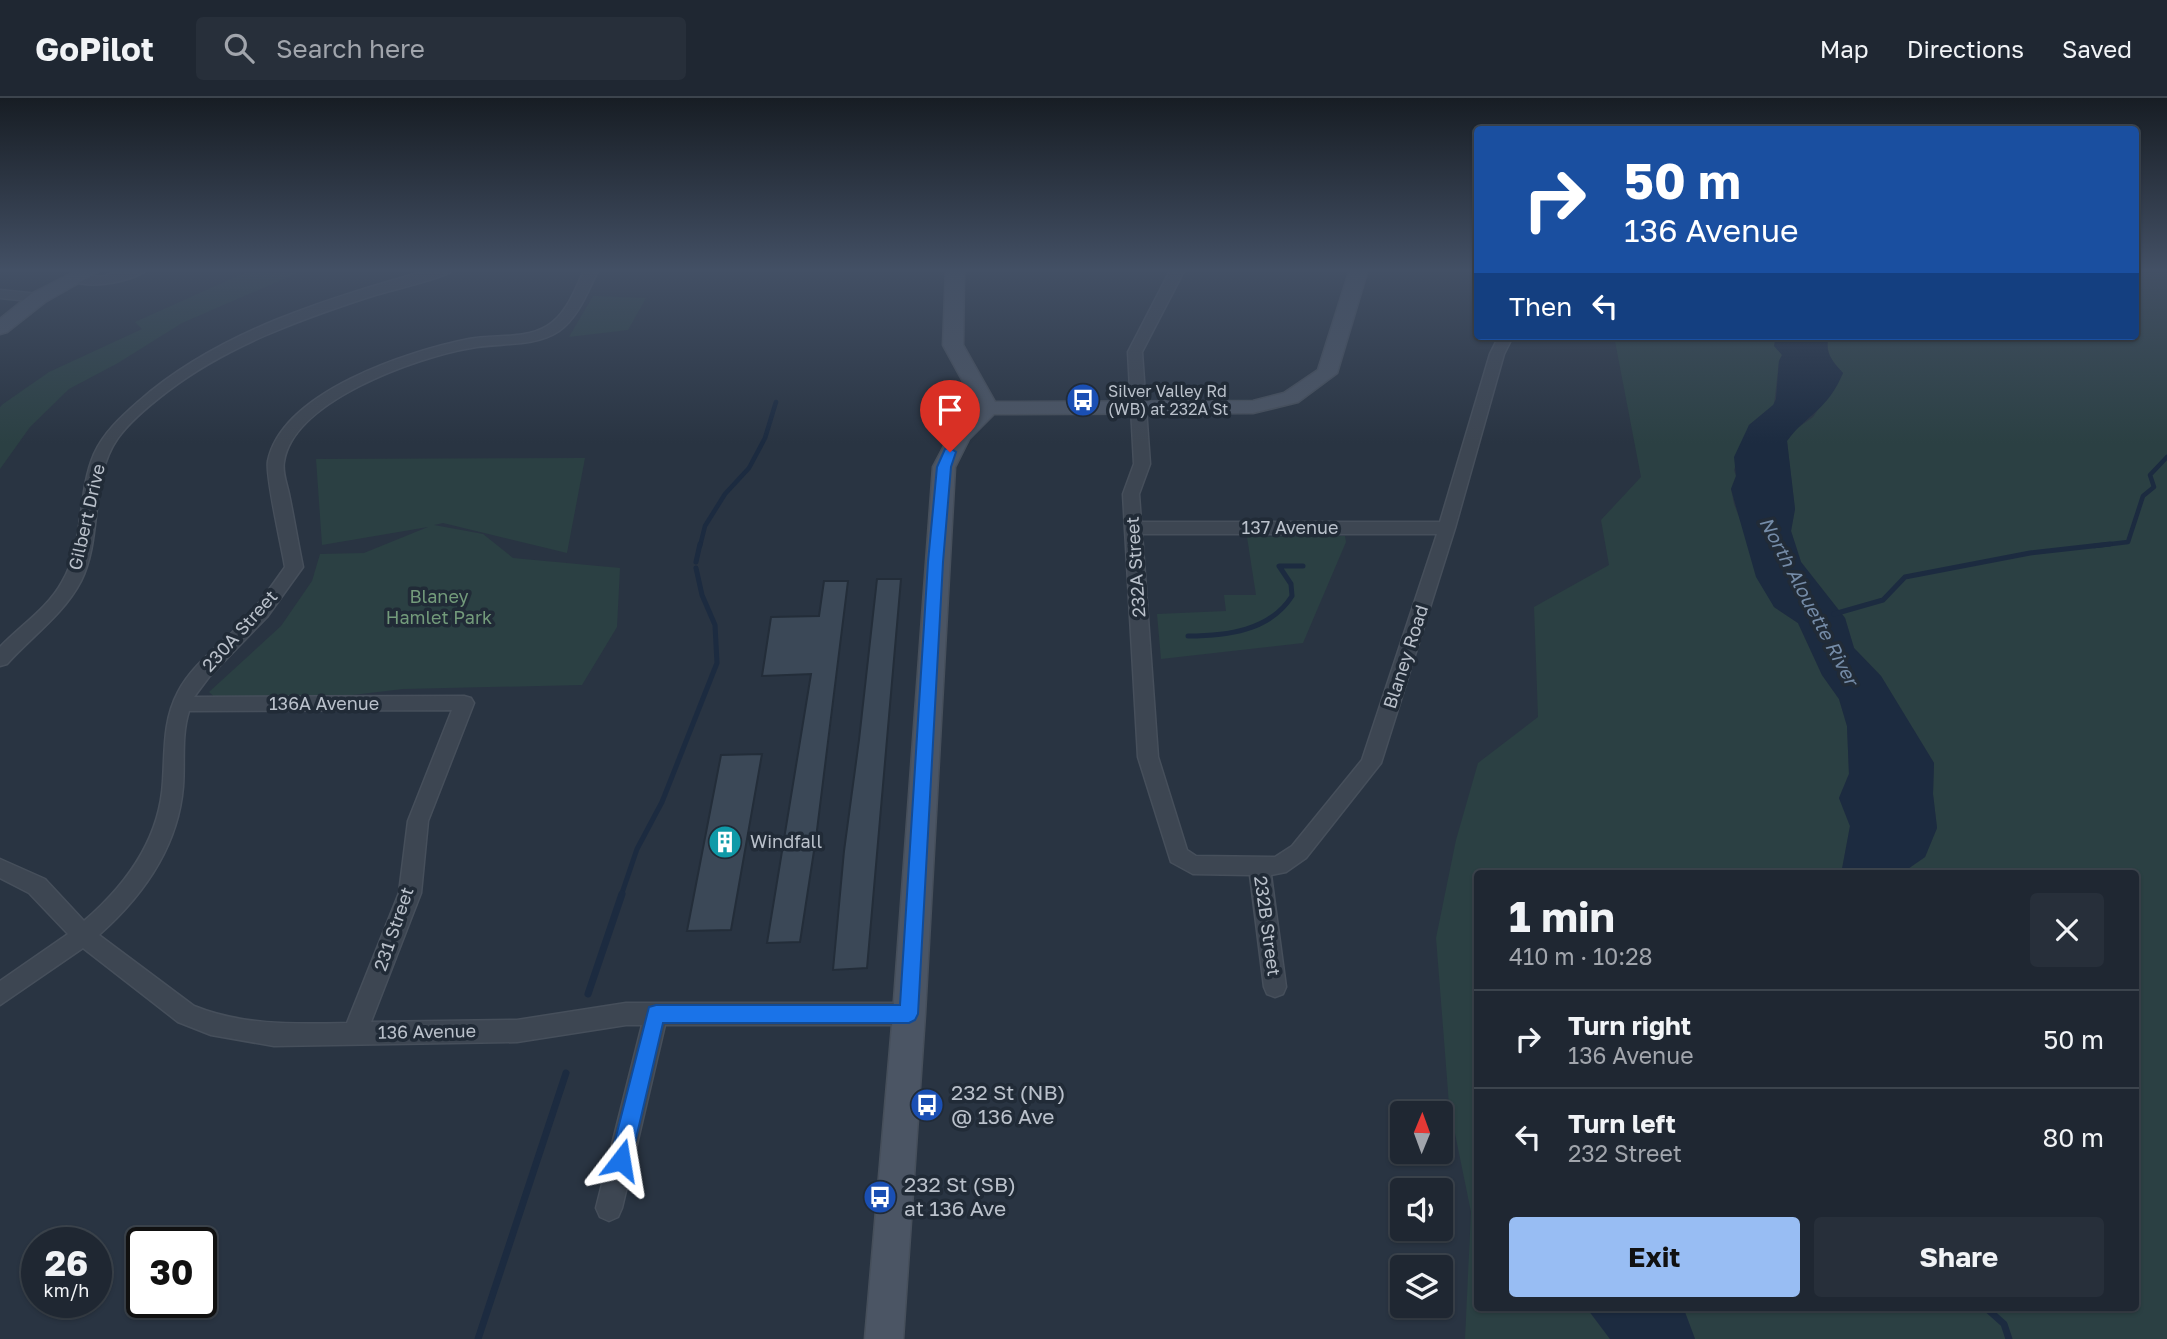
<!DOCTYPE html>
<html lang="en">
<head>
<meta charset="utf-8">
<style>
  :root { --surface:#1f2732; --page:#272f3a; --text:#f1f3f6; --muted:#a1a5ac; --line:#3c444d; --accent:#98bdf3 }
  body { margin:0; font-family:"Golos Text",sans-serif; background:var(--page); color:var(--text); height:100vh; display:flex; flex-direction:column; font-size:26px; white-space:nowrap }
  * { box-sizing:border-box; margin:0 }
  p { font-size:23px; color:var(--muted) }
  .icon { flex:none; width:38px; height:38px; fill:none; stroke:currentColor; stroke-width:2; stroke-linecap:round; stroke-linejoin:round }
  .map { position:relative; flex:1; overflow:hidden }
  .details { position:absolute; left:1474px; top:772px; width:665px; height:441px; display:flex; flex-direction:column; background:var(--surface); border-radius:7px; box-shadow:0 2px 5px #0004,0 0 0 2px var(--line) }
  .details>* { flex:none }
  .top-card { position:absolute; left:1474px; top:28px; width:665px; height:214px; border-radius:7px; box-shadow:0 2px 5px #0004,0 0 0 2px var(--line); background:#1a4fa0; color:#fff; overflow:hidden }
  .needle { width:46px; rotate:1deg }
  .buttons { position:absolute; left:1390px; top:1003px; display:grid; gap:14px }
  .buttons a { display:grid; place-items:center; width:63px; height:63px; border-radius:7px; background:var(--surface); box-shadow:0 2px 5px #0004,0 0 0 2px var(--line); font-size:35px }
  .speed { position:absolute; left:21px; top:1129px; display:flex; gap:14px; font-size:35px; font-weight:700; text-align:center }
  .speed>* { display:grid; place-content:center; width:91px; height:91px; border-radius:50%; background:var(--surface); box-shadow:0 2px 5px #0004,0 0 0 2px var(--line); line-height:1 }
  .speed small { font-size:18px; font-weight:400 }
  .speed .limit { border:4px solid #111; border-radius:10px; background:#fff; color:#111 }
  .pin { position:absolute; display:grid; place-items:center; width:60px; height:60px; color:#fff; margin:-72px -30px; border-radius:50% 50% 50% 0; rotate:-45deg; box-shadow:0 0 7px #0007 }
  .pin .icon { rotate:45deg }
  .me { position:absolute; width:77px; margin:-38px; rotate:14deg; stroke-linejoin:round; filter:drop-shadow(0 0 5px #0008) }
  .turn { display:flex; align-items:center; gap:24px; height:147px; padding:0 35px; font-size:32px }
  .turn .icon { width:91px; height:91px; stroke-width:2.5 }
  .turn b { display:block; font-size:49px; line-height:60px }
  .then { display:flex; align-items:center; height:66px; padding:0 35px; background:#0003; gap:14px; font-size:26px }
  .round { display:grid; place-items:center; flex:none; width:74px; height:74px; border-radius:7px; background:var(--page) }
  .summary { display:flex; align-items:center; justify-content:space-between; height:119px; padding:0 35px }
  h1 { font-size:42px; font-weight:700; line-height:52px }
  .cta { display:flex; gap:14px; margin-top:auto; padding:14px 35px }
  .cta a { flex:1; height:80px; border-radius:7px; background:var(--accent); color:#111; font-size:28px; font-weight:700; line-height:80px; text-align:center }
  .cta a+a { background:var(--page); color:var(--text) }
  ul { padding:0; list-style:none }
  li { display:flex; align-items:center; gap:21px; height:98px; padding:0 35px; border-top:2px solid var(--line) }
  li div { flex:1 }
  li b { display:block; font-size:26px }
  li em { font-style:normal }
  header { display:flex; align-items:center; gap:42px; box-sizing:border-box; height:98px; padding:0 35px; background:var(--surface); border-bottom:2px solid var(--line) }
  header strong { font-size:33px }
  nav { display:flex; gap:38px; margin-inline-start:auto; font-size:24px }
  .search { width:490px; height:63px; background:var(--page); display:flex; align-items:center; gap:18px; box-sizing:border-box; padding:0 24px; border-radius:7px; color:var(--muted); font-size:26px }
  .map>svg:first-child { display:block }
  .green { fill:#2b4043 }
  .water { fill:#1c2b40 }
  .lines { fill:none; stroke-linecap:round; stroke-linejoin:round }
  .stream-far2 { stroke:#1c2b40; stroke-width:4.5 }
  .stream-far1 { stroke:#1c2b40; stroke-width:5 }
  .stream { stroke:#1c2b40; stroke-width:7 }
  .building { fill:#3b4857; stroke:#232d39; stroke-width:2 }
  .street-casing { stroke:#464f5b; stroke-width:3 }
  .secondary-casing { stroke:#464f5b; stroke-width:3 }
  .street { fill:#3d4652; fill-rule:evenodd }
  .secondary { fill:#4b5564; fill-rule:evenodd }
  .route { fill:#1a73e8; stroke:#114b97; stroke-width:2 }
  .labels { text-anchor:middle; stroke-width:7; stroke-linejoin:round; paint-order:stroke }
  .far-poi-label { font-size:16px; fill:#bac1cb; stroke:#212b37; text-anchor:start }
  .street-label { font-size:18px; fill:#bac1cb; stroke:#212b37 }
  .park-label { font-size:18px; fill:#739b7b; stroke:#212b37 }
  .poi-label { font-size:18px; fill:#bac1cb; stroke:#212b37; text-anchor:start }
  .water-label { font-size:19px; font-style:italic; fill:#758ca8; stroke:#212b37 }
  .near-poi-label { font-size:21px; fill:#bac1cb; stroke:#212b37; text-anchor:start }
</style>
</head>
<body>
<header>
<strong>GoPilot</strong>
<div class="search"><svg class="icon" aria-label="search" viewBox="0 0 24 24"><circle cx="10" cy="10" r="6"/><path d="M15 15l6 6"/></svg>Search here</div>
<nav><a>Map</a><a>Directions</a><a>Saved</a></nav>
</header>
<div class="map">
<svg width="2167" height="1241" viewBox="0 0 2167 1241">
  <rect width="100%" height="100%" fill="#293442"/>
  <g class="green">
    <path d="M 253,171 L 307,171 L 182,225 L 118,265 L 69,291 L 30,329 L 0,371 L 0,309 L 3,306 L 49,274 L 142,231 L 135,224 Z"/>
    <path d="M 2135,171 L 2167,171 L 2167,1241 L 1695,1241 L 1683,1209 L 2135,1209 L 2135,775 L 1902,775 L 1925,759 L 1937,730 L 1933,696 L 1934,665 L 1881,578 L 1854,550 L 1845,520 L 1801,464 L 1791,433 L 1795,411 L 1787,343 L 1796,331 L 1813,319 L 1843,275 C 1832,263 1824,254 1829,238 L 2135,238 Z"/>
    <path d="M 593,198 L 646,200 L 628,232 L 569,239 Z"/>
    <path d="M 1614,238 L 1781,238 L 1775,242 L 1782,257 L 1779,263 L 1774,307 L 1749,327 L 1734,372 L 1736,378 L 1731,391 L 1734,406 L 1774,509 L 1798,525 L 1822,577 L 1839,601 L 1847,628 L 1849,676 L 1839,700 L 1850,728 L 1842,771 L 1808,775 L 1477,775 L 1477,1209 L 1586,1209 L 1610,1241 L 1465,1241 L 1471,1114 L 1449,1006 L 1436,840 L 1456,742 L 1478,665 L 1538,619 L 1534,509 L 1609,467 L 1601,422 L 1641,379 Z"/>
    <path d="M 585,360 L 567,455 L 443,425 L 434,427 L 483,436 L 513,460 L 620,470 L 617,529 L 582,587 L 403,591 L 344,598 L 279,598 L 224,608 L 209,594 L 281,528 L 312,483 L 320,456 L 364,455 L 428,429 L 322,447 L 316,361 Z"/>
    <path d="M 1345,438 L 1346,444 L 1303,545 L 1161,561 L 1157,516 L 1226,513 L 1224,497 L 1256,497 L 1247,439 Z"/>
  </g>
  <g class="water">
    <path d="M 1781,238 L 1829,238 C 1824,254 1832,263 1843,275 C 1827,313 1808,315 1787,343 L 1795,411 L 1791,433 L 1801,464 L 1845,520 L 1854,550 L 1881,578 L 1934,665 L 1933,696 L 1937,730 L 1925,759 L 1902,775 L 1808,775 L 1842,771 L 1850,728 L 1839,700 L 1849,676 L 1847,628 L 1839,601 L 1822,577 L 1798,525 L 1774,509 L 1756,479 L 1731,391 L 1736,378 L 1734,359 L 1749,327 L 1773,307 L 1776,301 L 1779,263 L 1782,257 L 1774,248 L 1775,242 Z"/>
    <path d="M 1586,1209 L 1683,1209 L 1695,1241 L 1610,1241 Z"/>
  </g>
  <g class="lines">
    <g class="stream-far2">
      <path d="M 700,448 L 705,428 L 725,396 L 749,370 L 765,340 L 776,304"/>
      <path d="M 2094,448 L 2128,444 L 2143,398 L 2154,389 L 2150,377 L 2167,359"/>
    </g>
    <g class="stream-far1">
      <path d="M 696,464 L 700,446"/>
      <path d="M 1834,516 L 1883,502 L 1905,479 L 2030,455 L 2110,446"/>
      <path d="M 1188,538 C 1226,538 1270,533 1292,498 L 1291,486 L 1279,468 L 1303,468"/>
      <path d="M 621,798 L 637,751 L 662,704 L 717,565 L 715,527 L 702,497 L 696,470"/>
    </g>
    <g class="stream">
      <path d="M 588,896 L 622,796"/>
      <path d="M 1985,1209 L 2004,1226 L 2009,1241"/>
      <path d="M 478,1241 L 566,975"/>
    </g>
  </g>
  <g class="building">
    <path d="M 877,481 L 901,481 L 867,870 L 833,872 L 844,753 L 859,642 Z"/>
    <path d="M 824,483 L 848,483 L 816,740 L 800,844 L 767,845 L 811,576 L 762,578 L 771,519 L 819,518 Z"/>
    <path d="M 762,656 L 731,832 L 687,833 L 721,657 Z"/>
  </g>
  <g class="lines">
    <defs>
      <g id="street">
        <path d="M 126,171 L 148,171 C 133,183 87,193 71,181 L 78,177 L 101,179 Z"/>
        <path d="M 432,171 L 455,171 C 441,182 389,192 369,199 C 299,222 227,248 168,293 C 151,306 130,323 118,340 C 89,381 103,439 81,483 C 64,516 31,539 7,566 L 0,568 L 0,549 C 20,528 48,510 62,484 C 85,445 77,396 94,356 C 104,334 121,319 139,303 C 220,232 330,200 432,171 Z"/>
        <path d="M 585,171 L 599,171 C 588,192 579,219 559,233 C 533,250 500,244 471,250 C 417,259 293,303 284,364 C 282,374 287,386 289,396 C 294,420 298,445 303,469 L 267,519 L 209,579 L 194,599 L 464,598 L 471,600 L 474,605 L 428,723 L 421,795 L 371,924 L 517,922 L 626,905 L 909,905 L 917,908 L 921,916 L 917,924 L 909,927 L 665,927 L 622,1110 L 618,1119 L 609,1123 L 600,1119 L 596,1110 L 642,927 L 626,927 L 517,944 L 274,948 L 211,937 L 178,924 L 83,850 L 0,907 L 0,883 L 68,836 L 29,795 L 0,780 L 0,761 L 45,781 L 84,823 C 127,786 160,741 163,683 C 165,652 163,622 178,594 C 192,567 218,549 239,528 C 257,510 271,489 285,469 C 282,449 265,378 268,363 C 282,294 408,253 469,241 C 495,236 524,242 547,228 C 567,216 575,191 585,171 ZM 452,612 L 408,723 L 399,795 L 347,925 C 296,926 243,928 194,908 L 99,837 C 143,798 178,749 183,689 C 185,664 181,638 189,613 Z"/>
        <path d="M 1171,171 L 1185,171 L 1142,254 L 1150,366 L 1139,396 L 1141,424 L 1440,424 L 1490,256 L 1499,238 L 1513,238 L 1504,256 L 1455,430 L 1381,665 L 1306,760 L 1286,774 L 1271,777 L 1286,889 L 1283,896 L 1275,899 L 1267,896 L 1264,889 L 1250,777 L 1193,776 L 1171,764 L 1138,659 L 1123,396 L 1134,366 L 1128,254 ZM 1142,436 L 1437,436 L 1362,662 L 1292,748 L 1275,759 L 1196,758 L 1187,752 L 1158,659 Z"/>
        <path d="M 0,192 L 38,196 L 45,200 L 38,204 L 0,200 Z"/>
      </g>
      <g id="secondary">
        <path d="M 80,171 L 103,171 L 45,204 L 7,234 L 0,236 L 0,221 L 31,196 Z"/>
        <path d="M 946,171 L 964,171 L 963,247 L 995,304 L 1253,303 L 1284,295 L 1318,272 L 1350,171 L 1368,171 L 1337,275 L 1298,304 L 1253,315 L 994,316 L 969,341 L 955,369 L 925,916 L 903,1241 L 865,1241 L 893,916 L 933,369 L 952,333 L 977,309 L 943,247 Z"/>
      </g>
    </defs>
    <use href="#street" class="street-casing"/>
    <use href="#secondary" class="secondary-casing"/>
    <use href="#street" class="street"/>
    <use href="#secondary" class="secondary"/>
  </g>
  <linearGradient id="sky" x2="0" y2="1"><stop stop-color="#171d24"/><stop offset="0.5" stop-color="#435065"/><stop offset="1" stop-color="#435065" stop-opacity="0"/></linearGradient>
  <rect width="2167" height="345" fill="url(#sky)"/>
  <path class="route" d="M 950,350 L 956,354 L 951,369 L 943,464 L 918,916 L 915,922 L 909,925 L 663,925 L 631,1062 L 628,1069 L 621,1072 L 613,1069 L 610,1062 L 649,909 L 656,907 L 900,907 L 928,464 L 937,369 L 945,351 Z"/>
  <defs>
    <symbol id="bus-disc" viewBox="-11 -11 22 22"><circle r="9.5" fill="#1a4fb4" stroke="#212b37"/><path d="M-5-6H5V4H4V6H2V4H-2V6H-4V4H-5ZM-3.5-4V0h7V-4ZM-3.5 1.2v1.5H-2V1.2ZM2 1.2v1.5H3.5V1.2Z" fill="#fff"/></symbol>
    <symbol id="building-disc" viewBox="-11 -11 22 22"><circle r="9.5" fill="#0f9aa8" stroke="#212b37"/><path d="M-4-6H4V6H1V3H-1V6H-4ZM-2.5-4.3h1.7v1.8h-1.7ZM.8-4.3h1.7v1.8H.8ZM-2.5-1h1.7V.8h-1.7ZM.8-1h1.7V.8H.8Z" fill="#fff"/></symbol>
  </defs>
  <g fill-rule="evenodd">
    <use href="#bus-disc" x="1064" y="283" width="38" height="38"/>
    <use href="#building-disc" x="706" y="725" width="38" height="38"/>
    <use href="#bus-disc" x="908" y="988" width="38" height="38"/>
    <use href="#bus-disc" x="861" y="1080" width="38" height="38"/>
  </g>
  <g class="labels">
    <g class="far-poi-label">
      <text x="1108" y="299">Silver Valley Rd<tspan x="1108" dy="18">(WB) at 232A St</tspan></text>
    </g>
    <g class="street-label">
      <text transform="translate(87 419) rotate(-77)" y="6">Gilbert Drive</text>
      <text x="1290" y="436">137 Avenue</text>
      <text transform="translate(1136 469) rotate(-94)" y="6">232A Street</text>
      <text transform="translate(240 533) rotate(-48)" y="6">230A Street</text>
      <text transform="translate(1406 559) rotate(-72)" y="6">Blaney Road</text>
      <text x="324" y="612">136A Avenue</text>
      <text transform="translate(1267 828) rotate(82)" y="6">232B Street</text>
      <text transform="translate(394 831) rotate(-71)" y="6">231 Street</text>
      <text transform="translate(427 934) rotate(-1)" y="6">136 Avenue</text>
    </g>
    <g class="park-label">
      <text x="439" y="505">Blaney<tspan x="439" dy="21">Hamlet Park</tspan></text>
    </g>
    <g class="poi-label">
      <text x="750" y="750">Windfall</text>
    </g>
    <g class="water-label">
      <text transform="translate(1809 503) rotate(62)" y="7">North Alouette River</text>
    </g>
    <g class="near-poi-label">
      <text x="951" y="1002">232 St (NB)<tspan x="951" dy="24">@ 136 Ave</tspan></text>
      <text x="904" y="1094">232 St (SB)<tspan x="904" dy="24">at 136 Ave</tspan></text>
    </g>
  </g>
</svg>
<div class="buttons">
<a><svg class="needle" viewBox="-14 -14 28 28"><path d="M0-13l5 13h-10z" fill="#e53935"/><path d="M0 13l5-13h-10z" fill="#a1a5ac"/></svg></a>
<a><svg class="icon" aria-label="sound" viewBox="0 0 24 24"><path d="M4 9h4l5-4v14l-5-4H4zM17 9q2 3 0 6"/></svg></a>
<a><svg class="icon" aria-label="layers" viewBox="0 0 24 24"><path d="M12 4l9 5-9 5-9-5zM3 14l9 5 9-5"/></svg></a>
</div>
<div class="speed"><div>26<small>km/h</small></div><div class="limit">30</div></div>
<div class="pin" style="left:950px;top:354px;background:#d93025"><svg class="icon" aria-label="arrive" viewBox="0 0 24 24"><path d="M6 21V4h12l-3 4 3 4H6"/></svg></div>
<svg class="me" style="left:621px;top:1062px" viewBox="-20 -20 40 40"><path d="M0-17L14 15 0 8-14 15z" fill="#1a73e8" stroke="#fff" stroke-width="4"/></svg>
<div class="top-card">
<div class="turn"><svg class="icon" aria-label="right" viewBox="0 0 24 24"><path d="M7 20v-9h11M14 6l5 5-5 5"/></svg><div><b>50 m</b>136 Avenue</div></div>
<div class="then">Then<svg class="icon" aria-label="left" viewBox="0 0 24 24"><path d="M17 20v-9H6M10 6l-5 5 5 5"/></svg></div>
</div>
<section class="details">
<div class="summary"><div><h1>1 min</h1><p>410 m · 10:28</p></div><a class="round"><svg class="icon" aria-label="close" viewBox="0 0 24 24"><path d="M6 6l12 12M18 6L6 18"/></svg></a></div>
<ul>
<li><svg class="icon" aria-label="right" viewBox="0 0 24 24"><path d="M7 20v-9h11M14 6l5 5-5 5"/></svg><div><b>Turn right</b><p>136 Avenue</p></div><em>50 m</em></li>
<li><svg class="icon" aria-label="left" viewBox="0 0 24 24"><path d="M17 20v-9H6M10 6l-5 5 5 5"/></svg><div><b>Turn left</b><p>232 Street</p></div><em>80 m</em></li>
</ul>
<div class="cta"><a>Exit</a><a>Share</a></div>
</section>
</div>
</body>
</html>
